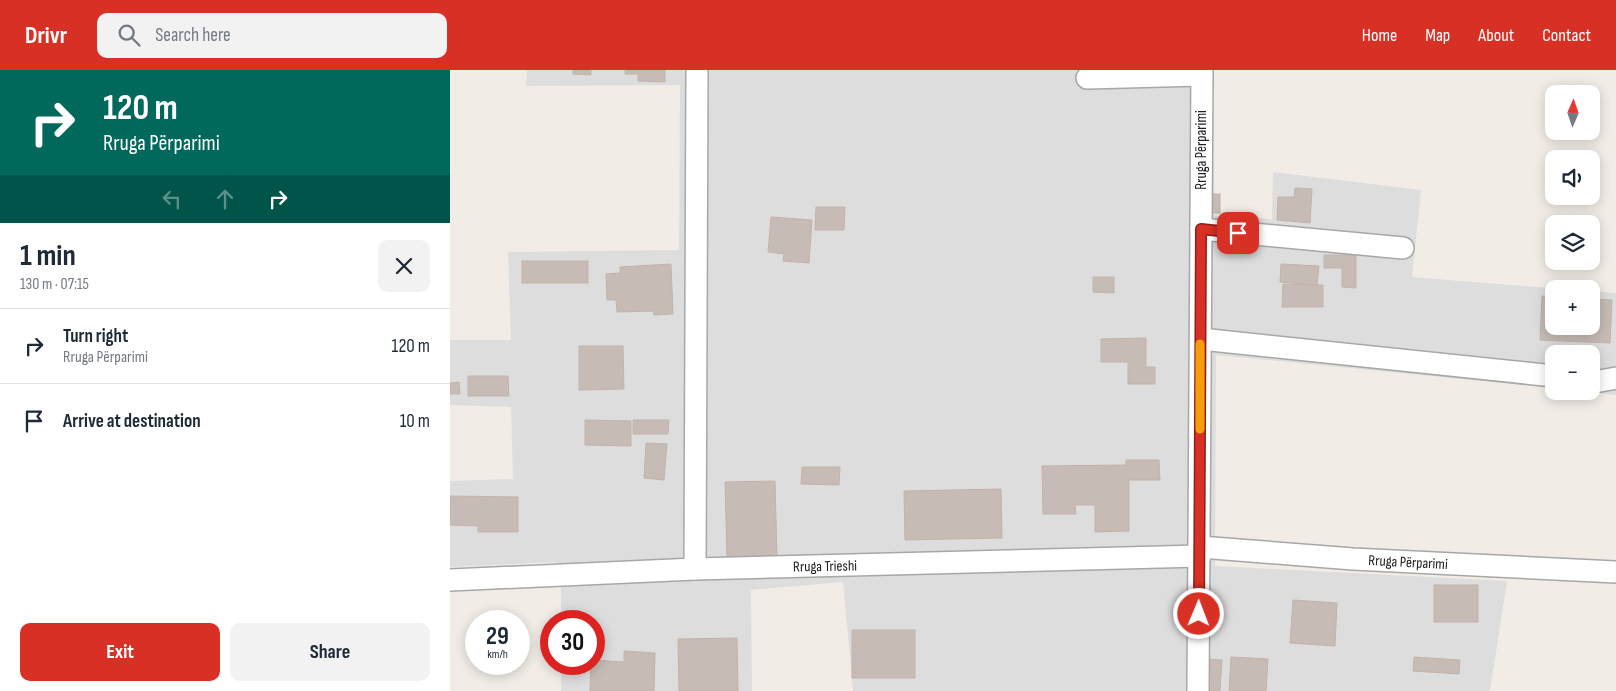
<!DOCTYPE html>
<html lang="en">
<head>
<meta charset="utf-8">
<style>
  :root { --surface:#fff; --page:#f2f2f3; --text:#1f2937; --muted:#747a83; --line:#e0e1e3; --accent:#d93025 }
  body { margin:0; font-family:"Sofia Sans Condensed",sans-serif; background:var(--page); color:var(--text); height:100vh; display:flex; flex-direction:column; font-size:19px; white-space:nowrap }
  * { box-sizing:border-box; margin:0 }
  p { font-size:16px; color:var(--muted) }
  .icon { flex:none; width:28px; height:28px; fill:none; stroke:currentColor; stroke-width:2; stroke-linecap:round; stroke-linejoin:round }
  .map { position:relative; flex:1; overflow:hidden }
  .side { display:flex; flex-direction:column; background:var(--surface); width:450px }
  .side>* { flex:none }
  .guide { background:#00695c; color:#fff; overflow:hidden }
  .needle { width:32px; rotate:2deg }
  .fabs { position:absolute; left:1095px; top:15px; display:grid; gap:10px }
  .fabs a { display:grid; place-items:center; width:55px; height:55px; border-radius:10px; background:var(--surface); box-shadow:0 2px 12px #0003; font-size:25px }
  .speed { position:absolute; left:15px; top:540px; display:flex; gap:10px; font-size:25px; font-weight:700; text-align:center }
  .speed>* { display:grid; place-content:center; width:65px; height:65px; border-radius:50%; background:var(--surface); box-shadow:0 2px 12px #0003; line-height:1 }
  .speed small { font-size:12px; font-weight:400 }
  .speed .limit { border:8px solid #d22; background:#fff; color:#111 }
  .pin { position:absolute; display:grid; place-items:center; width:42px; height:42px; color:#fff; margin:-21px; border-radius:10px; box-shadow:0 2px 8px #0006 }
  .me { position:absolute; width:55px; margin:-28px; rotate:1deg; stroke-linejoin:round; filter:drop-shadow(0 0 4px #0008) }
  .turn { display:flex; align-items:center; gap:18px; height:105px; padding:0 20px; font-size:22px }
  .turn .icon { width:65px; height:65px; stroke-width:2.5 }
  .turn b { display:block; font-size:35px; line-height:42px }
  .lanes { display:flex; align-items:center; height:48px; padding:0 20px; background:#0003; justify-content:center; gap:25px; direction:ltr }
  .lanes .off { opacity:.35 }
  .round { display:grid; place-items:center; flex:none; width:52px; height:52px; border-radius:10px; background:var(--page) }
  .head { display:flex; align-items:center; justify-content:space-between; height:85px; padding:0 20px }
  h1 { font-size:30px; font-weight:700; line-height:38px }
  .action { display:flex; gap:10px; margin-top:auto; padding:10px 20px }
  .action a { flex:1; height:58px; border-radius:10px; background:var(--accent); color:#fff; font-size:20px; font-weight:700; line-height:58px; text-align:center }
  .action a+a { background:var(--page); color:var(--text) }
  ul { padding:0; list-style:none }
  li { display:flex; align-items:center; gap:15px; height:75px; padding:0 20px; border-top:1px solid var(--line) }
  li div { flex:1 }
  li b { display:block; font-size:19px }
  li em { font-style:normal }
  header { display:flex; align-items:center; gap:30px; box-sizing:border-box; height:70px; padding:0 25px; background:var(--accent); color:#fff }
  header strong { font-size:24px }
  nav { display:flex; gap:28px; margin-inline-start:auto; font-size:18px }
  .search { width:350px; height:45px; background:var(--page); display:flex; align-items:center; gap:12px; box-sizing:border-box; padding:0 18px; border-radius:10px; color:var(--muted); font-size:19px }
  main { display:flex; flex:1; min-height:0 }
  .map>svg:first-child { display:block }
  .residential { fill:#dedddd }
  .building { fill:#c6bcb5; stroke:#c3b3a8 }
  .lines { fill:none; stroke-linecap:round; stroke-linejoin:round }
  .minor-casing { stroke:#a7a7a7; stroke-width:24 }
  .minor { stroke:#fff; stroke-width:21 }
  .route-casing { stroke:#8d1f18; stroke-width:12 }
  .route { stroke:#d93025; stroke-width:9 }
  .slow { stroke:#f59e0b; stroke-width:9 }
  .labels { text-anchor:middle; stroke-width:4; stroke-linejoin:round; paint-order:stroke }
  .street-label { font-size:15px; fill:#202020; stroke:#fff }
</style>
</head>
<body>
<header>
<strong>Drivr</strong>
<div class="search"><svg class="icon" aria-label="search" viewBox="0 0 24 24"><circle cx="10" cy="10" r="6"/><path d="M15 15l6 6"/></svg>Search here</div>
<nav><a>Home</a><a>Map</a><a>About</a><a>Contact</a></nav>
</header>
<main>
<section class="side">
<div class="guide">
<div class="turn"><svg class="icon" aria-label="right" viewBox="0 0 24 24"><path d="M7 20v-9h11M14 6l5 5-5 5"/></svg><div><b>120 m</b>Rruga Përparimi</div></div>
<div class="lanes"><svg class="icon off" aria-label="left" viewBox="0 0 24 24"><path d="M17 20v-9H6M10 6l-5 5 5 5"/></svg><svg class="icon off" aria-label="ahead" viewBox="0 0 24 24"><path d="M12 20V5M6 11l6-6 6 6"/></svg><svg class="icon" aria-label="right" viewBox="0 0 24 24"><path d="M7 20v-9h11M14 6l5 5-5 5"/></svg></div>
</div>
<div class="head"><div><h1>1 min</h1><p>130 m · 07:15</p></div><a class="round"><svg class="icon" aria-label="close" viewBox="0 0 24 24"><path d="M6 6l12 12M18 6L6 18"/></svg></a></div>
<ul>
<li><svg class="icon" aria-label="right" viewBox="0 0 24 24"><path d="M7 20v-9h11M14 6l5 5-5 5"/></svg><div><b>Turn right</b><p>Rruga Përparimi</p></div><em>120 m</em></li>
<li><svg class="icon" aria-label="arrive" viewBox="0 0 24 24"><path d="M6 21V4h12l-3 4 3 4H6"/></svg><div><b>Arrive at destination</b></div><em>10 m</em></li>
</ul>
<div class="action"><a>Exit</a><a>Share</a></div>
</section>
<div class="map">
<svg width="1166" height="621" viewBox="0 0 1166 621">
  <rect width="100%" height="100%" fill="#f1ede6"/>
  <path class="residential" d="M 77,0 L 761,0 L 765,146 L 822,149 L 823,102 L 971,120 L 962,207 L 1111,219 L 1104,219 L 1104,256 L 1141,256 L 1141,221 L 1166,223 L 1166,325 L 1133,321 L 1141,321 L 1141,284 L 1104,284 L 1104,318 L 766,285 L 765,496 L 1057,511 L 1040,621 L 403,621 L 393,512 L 301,520 L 302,621 L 111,621 L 111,594 L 144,594 L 144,551 L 111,551 L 111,518 L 106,492 L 0,497 L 0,411 L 63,409 L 61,337 L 0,335 L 0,270 L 61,270 L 58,182 L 229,180 L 230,15 L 76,16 Z"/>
  <g class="building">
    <path d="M 123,0 L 141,0 L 141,5 L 123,4 Z"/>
    <path d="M 175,0 L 215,0 L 215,12 L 188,11 L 188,4 L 175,4 Z"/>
    <path d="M 845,118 L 862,119 L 860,153 L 827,150 L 828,127 L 844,127 Z"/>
    <rect x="754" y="124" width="16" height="19"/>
    <path d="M 366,137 L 395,137 L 394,160 L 365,160 Z"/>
    <path d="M 321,147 L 362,150 L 359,193 L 333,191 L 334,184 L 318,182 Z"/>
    <path d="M 874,185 L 906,185 L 906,218 L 892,217 L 892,198 L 874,198 Z"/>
    <rect x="72" y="191" width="66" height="22"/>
    <path d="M 221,194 L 223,244 L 204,245 L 203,241 L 167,242 L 166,230 L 157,230 L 156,204 L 170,203 L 170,197 Z"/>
    <path d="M 831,194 L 869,196 L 867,215 L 830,212 Z"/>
    <path d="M 643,207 L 664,207 L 664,223 L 643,222 Z"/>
    <path d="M 833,214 L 873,215 L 873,237 L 832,237 Z"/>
    <path d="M 1092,226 L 1104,227 L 1104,256 L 1141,256 L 1141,229 L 1162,230 L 1160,273 L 1090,270 Z"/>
    <path d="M 696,268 L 696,297 L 705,297 L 705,314 L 678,314 L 678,292 L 651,292 L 651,269 Z"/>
    <path d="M 129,276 L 173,276 L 174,319 L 129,320 Z"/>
    <path d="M 18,306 L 58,306 L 59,326 L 18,326 Z"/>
    <path d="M 9,312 L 10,324 L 0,324 L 0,313 Z"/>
    <path d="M 135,350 L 181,351 L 181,376 L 135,375 Z"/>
    <path d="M 183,350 L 219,350 L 218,364 L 183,364 Z"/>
    <path d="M 196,373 L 217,374 L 214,410 L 194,408 Z"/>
    <path d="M 676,390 L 709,390 L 710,410 L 679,410 L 679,461 L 645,462 L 645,435 L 625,435 L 626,444 L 593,444 L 592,396 L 676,395 Z"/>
    <path d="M 352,397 L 390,397 L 389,415 L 351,414 Z"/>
    <path d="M 325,411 L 327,487 L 277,488 L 275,412 Z"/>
    <path d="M 551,419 L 552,468 L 455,470 L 454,421 Z"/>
    <path d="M 0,426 L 68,427 L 68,462 L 28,462 L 28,456 L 0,455 Z"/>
    <rect x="984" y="515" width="44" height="37"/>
    <path d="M 843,530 L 887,533 L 885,576 L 840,573 Z"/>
    <rect x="402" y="560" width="63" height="48"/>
    <path d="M 287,568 L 288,621 L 229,621 L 228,569 Z"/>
    <path d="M 174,581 L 205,583 L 204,621 L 140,621 L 141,594 L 144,594 L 144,590 L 174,592 Z"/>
    <path d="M 781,587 L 818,589 L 816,621 L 779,621 Z"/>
    <path d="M 964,587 L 1010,590 L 1009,604 L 963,601 Z"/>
    <path d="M 751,589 L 772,590 L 770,621 L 749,621 Z"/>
  </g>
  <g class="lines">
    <defs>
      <g id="minor">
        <path d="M 637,8 L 751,5"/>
        <path d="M 751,159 L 953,178"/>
        <path d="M 751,269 L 1104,306"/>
        <path d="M 1141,310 L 1150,311 L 1166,308"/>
        <path d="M 750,477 L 903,489 L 1166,502"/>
        <path d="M 245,499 L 247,0"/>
        <path d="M 0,510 L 245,499 L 750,486"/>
        <path d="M 748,621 L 752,0"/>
      </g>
    </defs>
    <use href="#minor" class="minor-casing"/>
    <use href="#minor" class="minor"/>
  </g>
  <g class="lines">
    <defs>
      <path id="route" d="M 749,544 L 751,159 L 788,163"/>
    </defs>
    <use href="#route" class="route-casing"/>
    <use href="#route" class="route"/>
    <path class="slow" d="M 750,359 L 750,274"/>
  </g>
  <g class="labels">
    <g class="street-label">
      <text transform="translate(751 80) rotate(-90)" y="5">Rruga Përparimi</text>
      <text transform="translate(958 492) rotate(3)" y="5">Rruga Përparimi</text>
      <text transform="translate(375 496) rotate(-1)" y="5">Rruga Trieshi</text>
    </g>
  </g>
</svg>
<div class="fabs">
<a><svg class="needle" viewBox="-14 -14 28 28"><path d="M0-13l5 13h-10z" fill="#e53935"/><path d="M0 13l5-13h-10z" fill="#747a83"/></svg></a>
<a><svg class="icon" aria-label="sound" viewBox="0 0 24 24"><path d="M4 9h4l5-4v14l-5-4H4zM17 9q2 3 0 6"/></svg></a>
<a><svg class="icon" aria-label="layers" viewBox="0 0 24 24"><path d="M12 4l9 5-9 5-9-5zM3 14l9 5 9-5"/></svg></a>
<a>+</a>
<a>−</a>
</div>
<div class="speed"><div>29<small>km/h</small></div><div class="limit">30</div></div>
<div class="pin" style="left:788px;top:163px;background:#d93025"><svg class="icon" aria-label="arrive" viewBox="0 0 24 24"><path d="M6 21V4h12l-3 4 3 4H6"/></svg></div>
<svg class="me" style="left:749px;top:544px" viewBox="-20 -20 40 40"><circle r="17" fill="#d93025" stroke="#fff" stroke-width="3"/><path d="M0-11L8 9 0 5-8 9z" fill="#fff"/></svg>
</div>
</main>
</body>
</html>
